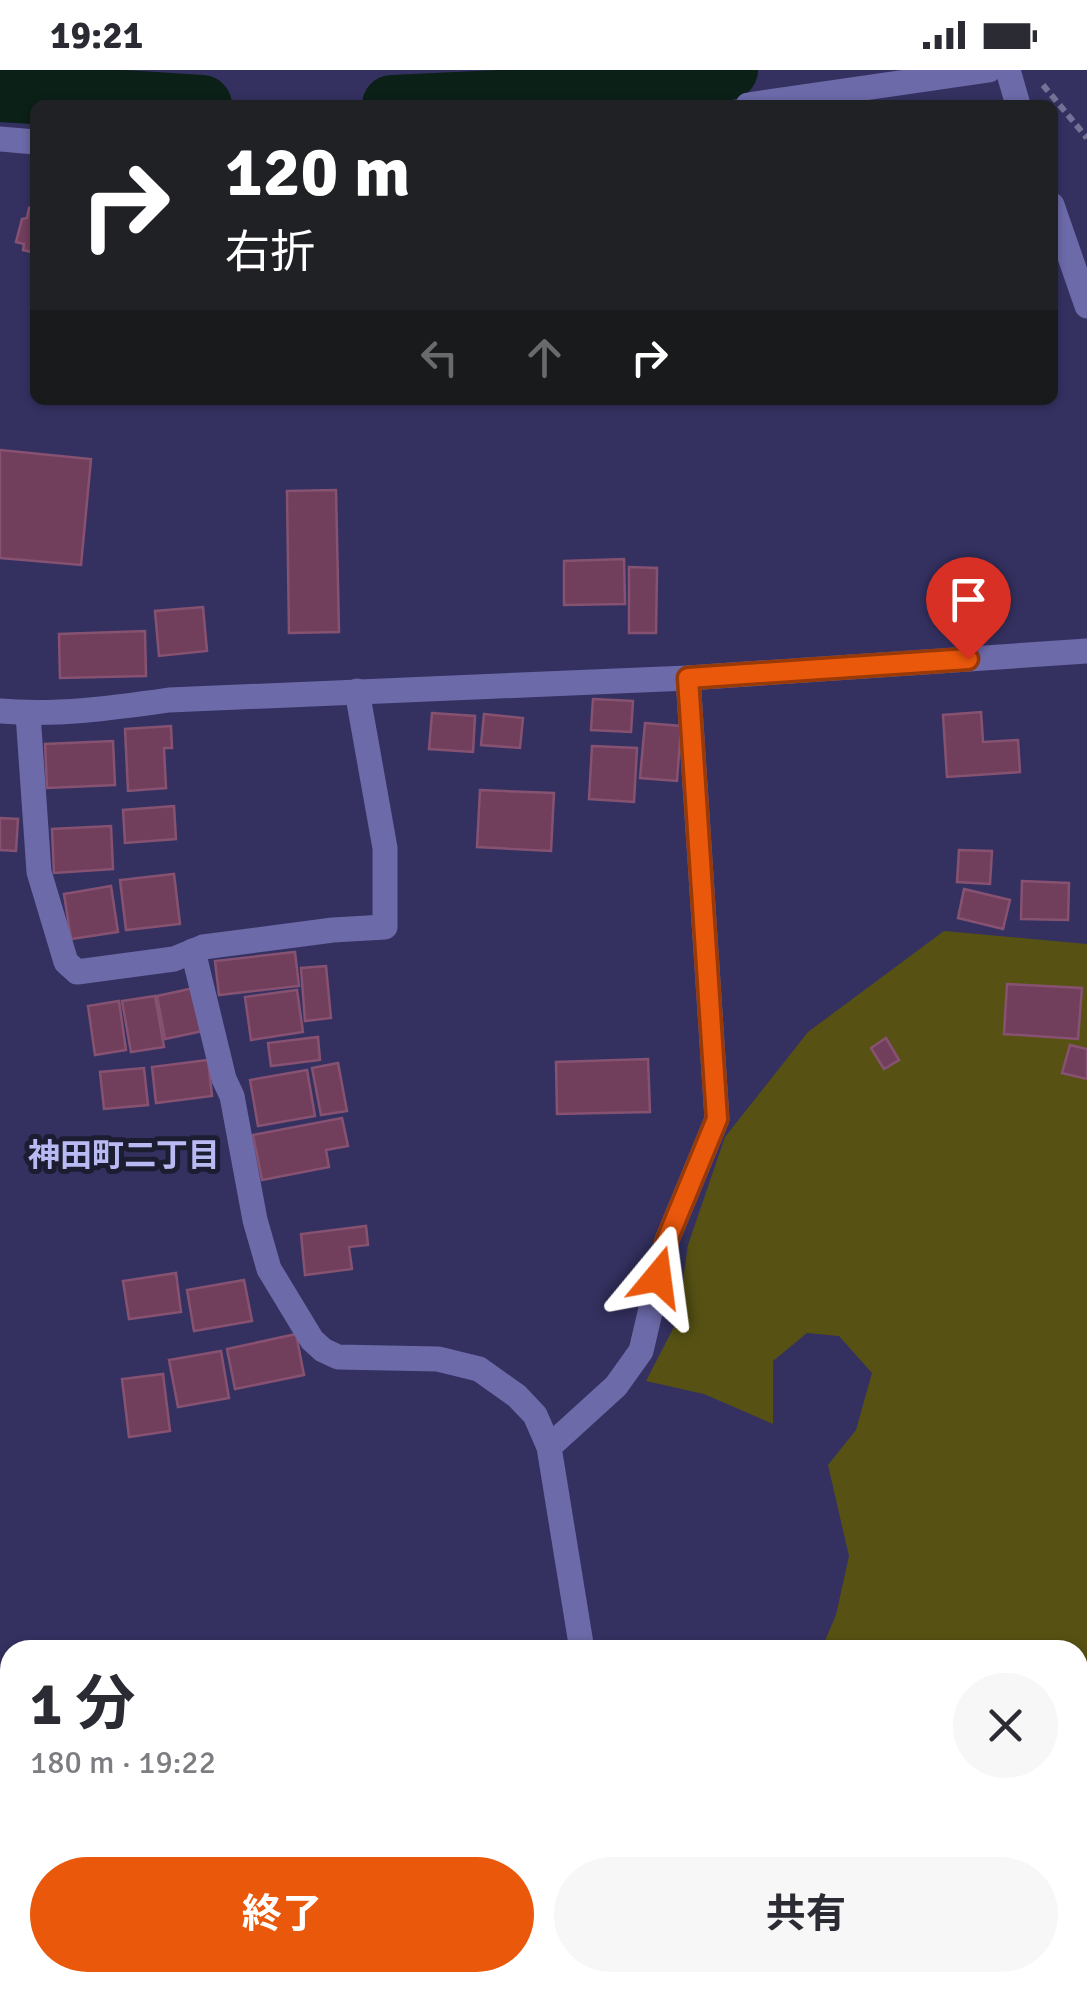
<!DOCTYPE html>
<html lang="ja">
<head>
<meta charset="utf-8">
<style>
  :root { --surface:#fff; --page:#f7f7f7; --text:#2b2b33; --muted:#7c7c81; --accent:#ea580c }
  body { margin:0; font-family:Signika,"Noto Sans JP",sans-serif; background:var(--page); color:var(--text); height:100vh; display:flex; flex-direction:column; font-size:38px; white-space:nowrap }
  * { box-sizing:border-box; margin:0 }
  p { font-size:32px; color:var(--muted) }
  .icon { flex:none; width:55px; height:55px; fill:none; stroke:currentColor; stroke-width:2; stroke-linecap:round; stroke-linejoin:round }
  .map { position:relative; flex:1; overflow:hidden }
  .drawer { position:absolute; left:0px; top:1570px; width:1088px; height:352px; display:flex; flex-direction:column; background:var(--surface); border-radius:30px 30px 0 0; box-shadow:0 2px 8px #0004 }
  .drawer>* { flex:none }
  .hud { position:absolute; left:30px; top:30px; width:1028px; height:305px; border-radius:15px; box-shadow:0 2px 8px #0004; background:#202124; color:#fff; overflow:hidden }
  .pin { position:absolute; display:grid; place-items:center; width:85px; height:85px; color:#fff; margin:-102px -42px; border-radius:50% 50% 50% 0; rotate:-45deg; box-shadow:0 0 10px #0007 }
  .pin .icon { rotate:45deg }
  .me { position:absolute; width:110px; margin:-55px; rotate:16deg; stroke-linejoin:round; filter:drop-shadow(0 0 8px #0008) }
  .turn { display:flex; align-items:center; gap:35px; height:210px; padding:0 30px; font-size:45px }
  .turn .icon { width:130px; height:130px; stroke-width:2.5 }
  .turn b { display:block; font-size:70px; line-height:85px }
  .lanes { display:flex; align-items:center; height:95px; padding:0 30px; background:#0003; justify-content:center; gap:50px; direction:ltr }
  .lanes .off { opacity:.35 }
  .round { display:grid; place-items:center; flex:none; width:105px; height:105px; border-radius:52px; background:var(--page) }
  .summary { display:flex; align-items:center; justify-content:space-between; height:170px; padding:0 30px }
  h1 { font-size:60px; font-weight:700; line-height:75px }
  .action { display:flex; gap:20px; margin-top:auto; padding:20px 30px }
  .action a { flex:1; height:115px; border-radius:60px; background:var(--accent); color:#fff; font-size:40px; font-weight:700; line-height:115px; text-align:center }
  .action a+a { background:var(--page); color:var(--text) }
  .status { display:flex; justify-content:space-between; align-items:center; height:70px; padding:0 50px; background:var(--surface); direction:ltr }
  .status svg { height:28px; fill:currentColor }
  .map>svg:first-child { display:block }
  .green { fill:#575213 }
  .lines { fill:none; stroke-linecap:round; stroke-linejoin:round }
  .river { stroke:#0b2017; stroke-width:60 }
  .building { fill:#713e5c; stroke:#875271; stroke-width:2.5 }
  .path { stroke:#747296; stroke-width:6; stroke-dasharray:8 5; stroke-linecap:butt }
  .minor { stroke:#6c6aa9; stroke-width:25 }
  .route-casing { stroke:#983908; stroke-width:25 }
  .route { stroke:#ea580c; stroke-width:18 }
  .labels { text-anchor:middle; stroke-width:10; stroke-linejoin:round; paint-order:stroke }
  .neighbourhood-label { font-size:32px; font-weight:bold; fill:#b9b9f3; stroke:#1d1d32 }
</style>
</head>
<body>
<div class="status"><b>19:21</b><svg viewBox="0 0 49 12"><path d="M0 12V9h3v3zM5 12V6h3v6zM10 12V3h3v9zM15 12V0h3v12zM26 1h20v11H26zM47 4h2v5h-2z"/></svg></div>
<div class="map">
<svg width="1087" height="1921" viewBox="0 0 1087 1921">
  <rect width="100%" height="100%" fill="#343161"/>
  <path class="green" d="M 944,861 L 1087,874 L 1087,1842 L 1078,1835 L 1078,1580 L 821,1580 L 836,1545 L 849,1486 L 828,1395 L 856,1360 L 872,1303 L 839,1266 L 807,1263 L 773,1291 L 773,1354 L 704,1324 L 646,1311 L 677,1251 L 688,1175 L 725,1067 L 808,962 Z"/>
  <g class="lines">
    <g class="river">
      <path d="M 0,22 L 202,35"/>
      <path d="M 392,35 L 542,28 L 728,0"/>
    </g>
  </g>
  <g class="building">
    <path d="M 35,134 L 35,183 L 23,180 L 24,174 L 16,172 L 22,149 L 27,148 L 29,138 Z"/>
    <path d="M 0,380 L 91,389 L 81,495 L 0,488 Z"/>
    <path d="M 336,420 L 339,562 L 289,563 L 287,421 Z"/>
    <path d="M 624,489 L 625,534 L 564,535 L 564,491 Z"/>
    <path d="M 629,497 L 657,498 L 656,563 L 629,563 Z"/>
    <path d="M 203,537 L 207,581 L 159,586 L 155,541 Z"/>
    <path d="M 145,561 L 146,606 L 60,608 L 59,564 Z"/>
    <path d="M 593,629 L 633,631 L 631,662 L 591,660 Z"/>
    <path d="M 981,642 L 983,672 L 1018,670 L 1020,702 L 947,707 L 943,645 Z"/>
    <path d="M 432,643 L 475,646 L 473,682 L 429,679 Z"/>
    <path d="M 484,644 L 523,648 L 520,678 L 481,675 Z"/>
    <path d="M 645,653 L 681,656 L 677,711 L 640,708 Z"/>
    <path d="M 171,656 L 172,678 L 164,678 L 166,718 L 128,721 L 125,659 Z"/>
    <path d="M 113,671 L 115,715 L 47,718 L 45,674 Z"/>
    <path d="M 592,676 L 637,678 L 634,732 L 589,729 Z"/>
    <path d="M 480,720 L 554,723 L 551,781 L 477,777 Z"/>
    <path d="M 174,736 L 176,769 L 125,773 L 123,740 Z"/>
    <path d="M 0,748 L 18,749 L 16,781 L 0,780 Z"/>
    <path d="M 111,756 L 113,799 L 54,803 L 52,759 Z"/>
    <path d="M 959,780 L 992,781 L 990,814 L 957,812 Z"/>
    <path d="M 174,804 L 180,854 L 126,860 L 120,810 Z"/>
    <path d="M 1022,811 L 1069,813 L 1068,850 L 1021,849 Z"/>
    <path d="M 111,816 L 118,862 L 71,869 L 64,824 Z"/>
    <path d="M 964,819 L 1010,830 L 1003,859 L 958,848 Z"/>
    <path d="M 295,882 L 299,916 L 219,925 L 215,891 Z"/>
    <path d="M 326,896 L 331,948 L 305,951 L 301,898 Z"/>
    <path d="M 1007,914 L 1082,918 L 1078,969 L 1004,964 Z"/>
    <path d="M 194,918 L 203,961 L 165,969 L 157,926 Z"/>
    <path d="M 297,920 L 303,962 L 251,970 L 245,927 Z"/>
    <path d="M 155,926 L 164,977 L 131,982 L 122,931 Z"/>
    <path d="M 119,931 L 126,980 L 95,985 L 88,936 Z"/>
    <path d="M 318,967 L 320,990 L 271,996 L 268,973 Z"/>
    <path d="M 886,968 L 899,990 L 884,999 L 871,978 Z"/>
    <path d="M 1070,975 L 1087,979 L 1087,1009 L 1062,1003 Z"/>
    <path d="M 648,989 L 650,1042 L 557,1044 L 556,992 Z"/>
    <path d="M 208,990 L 212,1026 L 156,1033 L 152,997 Z"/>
    <path d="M 338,993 L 347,1041 L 321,1045 L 312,998 Z"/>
    <path d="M 144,998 L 148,1035 L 104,1039 L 100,1002 Z"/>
    <path d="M 307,1000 L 315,1046 L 258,1056 L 250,1010 Z"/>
    <path d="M 342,1048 L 348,1076 L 326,1080 L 329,1097 L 262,1110 L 253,1065 Z"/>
    <path d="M 366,1156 L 368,1175 L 349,1177 L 352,1199 L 305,1205 L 301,1164 Z"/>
    <path d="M 176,1203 L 181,1242 L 129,1249 L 123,1211 Z"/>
    <path d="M 244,1210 L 252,1251 L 194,1261 L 187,1220 Z"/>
    <path d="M 296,1264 L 304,1305 L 235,1319 L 227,1279 Z"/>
    <path d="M 221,1281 L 229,1328 L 178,1337 L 169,1290 Z"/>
    <path d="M 163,1304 L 170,1361 L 129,1367 L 122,1309 Z"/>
  </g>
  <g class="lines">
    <path class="path" d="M 1043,15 L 1087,68"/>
    <g class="minor">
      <path d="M 1008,0 L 1018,35"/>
      <path d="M 748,35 L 989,0"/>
      <path d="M 0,69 L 35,72"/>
      <path d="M 1052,135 L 1087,236"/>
      <path d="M 0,641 C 56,646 113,638 169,630 L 688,608 L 1087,581"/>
      <path d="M 28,644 L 39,802 L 66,892 L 77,902 L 174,889 L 203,877 L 333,860 L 385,857 L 385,778 L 357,621"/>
      <path d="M 193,881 L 224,1009 L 232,1026 L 255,1150 L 269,1199 L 312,1270 L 323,1280 L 338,1287 L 438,1289 L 479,1299 L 517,1326 L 535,1345 L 549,1377"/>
      <path d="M 582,1580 L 549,1377 L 616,1316 L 641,1281 L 667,1170 L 717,1049 L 688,608"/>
      <path d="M 0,1756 L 10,1753"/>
    </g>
  </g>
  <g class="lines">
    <defs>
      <path id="route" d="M 658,1207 L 667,1170 L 717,1049 L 688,608 L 968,589"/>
    </defs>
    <use href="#route" class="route-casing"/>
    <use href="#route" class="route"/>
  </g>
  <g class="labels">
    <g class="neighbourhood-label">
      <text x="124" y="1096">神田町二丁目</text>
    </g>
  </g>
</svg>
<div class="pin" style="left:968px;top:589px;background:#d93025"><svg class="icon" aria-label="arrive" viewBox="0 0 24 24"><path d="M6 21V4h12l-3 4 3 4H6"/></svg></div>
<svg class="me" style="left:658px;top:1207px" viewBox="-20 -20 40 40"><path d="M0-17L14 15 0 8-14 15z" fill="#ea580c" stroke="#fff" stroke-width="4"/></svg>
<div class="hud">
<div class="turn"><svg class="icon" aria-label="right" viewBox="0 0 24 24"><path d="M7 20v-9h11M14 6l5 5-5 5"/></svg><div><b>120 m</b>右折</div></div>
<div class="lanes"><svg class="icon off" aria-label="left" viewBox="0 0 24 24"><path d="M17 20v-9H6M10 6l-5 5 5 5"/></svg><svg class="icon off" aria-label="ahead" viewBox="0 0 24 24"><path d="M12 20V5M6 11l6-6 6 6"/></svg><svg class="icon" aria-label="right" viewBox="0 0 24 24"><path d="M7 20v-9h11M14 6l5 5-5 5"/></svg></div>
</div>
<section class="drawer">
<div class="summary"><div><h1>1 分</h1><p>180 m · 19:22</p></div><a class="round"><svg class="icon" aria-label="close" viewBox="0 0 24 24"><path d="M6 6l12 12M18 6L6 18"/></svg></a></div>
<div class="action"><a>終了</a><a>共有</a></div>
</section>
</div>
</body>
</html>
